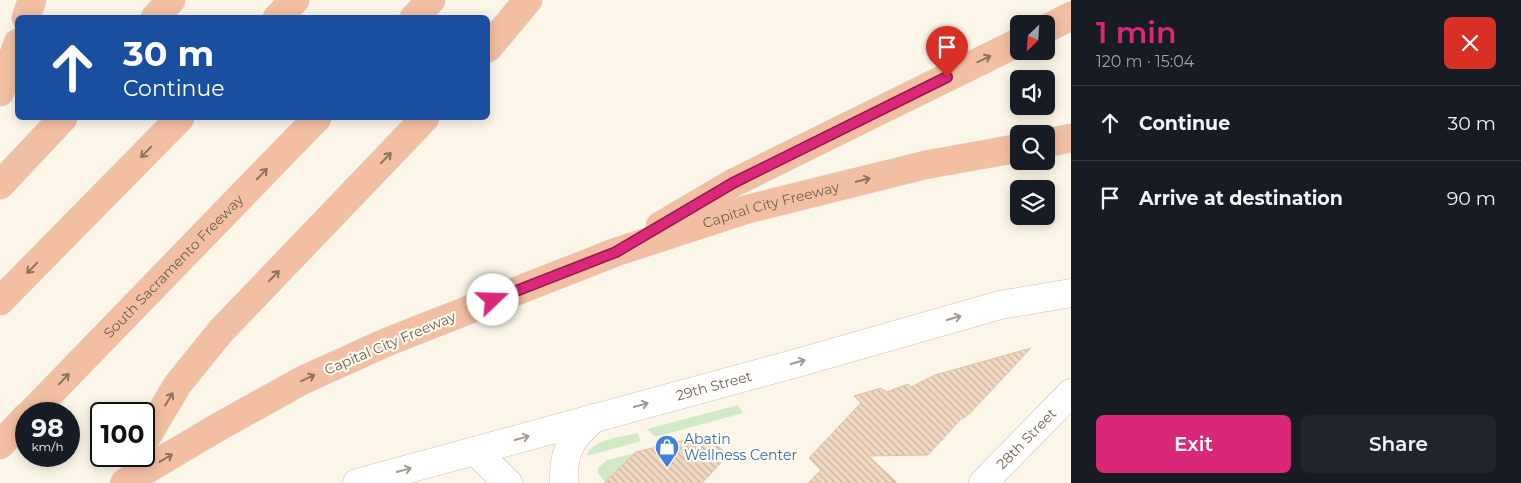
<!DOCTYPE html>
<html lang="en">
<head>
<meta charset="utf-8">
<style>
  :root { --surface:#171b24; --page:#20242c; --text:#f1f3f6; --muted:#9ea1a6; --line:#363941; --accent:#db2777 }
  body { margin:0; font-family:Montserrat,sans-serif; background:var(--page); color:var(--text); height:100vh; display:flex; flex-direction:column; font-size:19px; white-space:nowrap }
  * { box-sizing:border-box; margin:0 }
  p { font-size:16px; color:var(--muted) }
  .icon { flex:none; width:28px; height:28px; fill:none; stroke:currentColor; stroke-width:2; stroke-linecap:round; stroke-linejoin:round }
  .map { position:relative; flex:1; overflow:hidden }
  .sheet { display:flex; flex-direction:column; background:var(--surface); width:450px }
  .sheet>* { flex:none }
  .guide { position:absolute; left:15px; top:15px; width:475px; height:105px; border-radius:8px; box-shadow:0 2px 12px #0003; background:#1a4fa0; color:#fff; overflow:hidden }
  .needle { width:32px; rotate:205deg }
  .tools { position:absolute; left:1010px; top:15px; display:grid; gap:10px }
  .tools a { display:grid; place-items:center; width:45px; height:45px; border-radius:8px; background:var(--surface); box-shadow:0 2px 12px #0003; font-size:25px }
  .speed { position:absolute; left:15px; top:402px; display:flex; gap:10px; font-size:25px; font-weight:700; text-align:center }
  .speed>* { display:grid; place-content:center; width:65px; height:65px; border-radius:50%; background:var(--surface); box-shadow:0 2px 12px #0003; line-height:1 }
  .speed small { font-size:12px; font-weight:400 }
  .speed .limit { border:2px solid #111; border-radius:8px; background:#fff; color:#111 }
  .pin { position:absolute; display:grid; place-items:center; width:42px; height:42px; color:#fff; margin:-51px -21px; border-radius:50% 50% 50% 0; rotate:-45deg; box-shadow:0 0 5px #0007 }
  .pin .icon { rotate:45deg }
  .me { position:absolute; width:55px; margin:-28px; rotate:69deg; stroke-linejoin:round; filter:drop-shadow(0 0 4px #0008) }
  .turn { display:flex; align-items:center; gap:18px; height:105px; padding:0 25px; font-size:22px }
  .turn .icon { width:65px; height:65px; stroke-width:2.5 }
  .turn b { display:block; font-size:35px; line-height:42px }
  .round { display:grid; place-items:center; flex:none; width:52px; height:52px; border-radius:8px; background:var(--page) }
  .summary { display:flex; align-items:center; justify-content:space-between; height:85px; padding:0 25px }
  h1 { font-size:30px; font-weight:600; line-height:38px; color:var(--accent) }
  .primary-button { display:flex; gap:10px; margin-top:auto; padding:10px 25px }
  .primary-button a { flex:1; height:58px; border-radius:8px; background:var(--accent); color:#fff; font-size:20px; font-weight:600; line-height:58px; text-align:center }
  .primary-button a+a { background:var(--page); color:var(--text) }
  ul { padding:0; list-style:none }
  li { display:flex; align-items:center; gap:15px; height:75px; padding:0 25px; border-top:1px solid var(--line) }
  li div { flex:1 }
  li b { display:block; font-size:19px }
  li em { font-style:normal }
  main { display:flex; flex:1; min-height:0 }
  .map>svg:first-child { display:block }
  .grass { fill:#d1e9c7 }
  .building { fill:url(#building-back-hatch); stroke:#e2c1a2 }
  .lines { fill:none; stroke-linecap:round; stroke-linejoin:round }
  .street-casing { stroke:#cdbfae; stroke-width:29 }
  .secondary-casing { stroke:#d0c0ac; stroke-width:29 }
  .highway-casing { stroke:#dbd5d1; stroke-width:29 }
  .street { stroke:#fff; stroke-width:28 }
  .secondary { stroke:#fff; stroke-width:28 }
  .highway { stroke:#f3bfa2; stroke-width:28 }
  .highway-bridge-casing { stroke:#dbd5d1; stroke-width:29; stroke-linecap:butt }
  .highway-bridge { stroke:#f3bfa2; stroke-width:28 }
  .oneway { stroke:#8e725e }
  .oneway2 { stroke:#a5978b }
  .route-casing { stroke:#8e194d; stroke-width:12 }
  .route { stroke:#db2777; stroke-width:9 }
  .labels { text-anchor:middle; stroke-width:4.5; stroke-linejoin:round; paint-order:stroke }
  .street-label { font-size:14px; fill:#755f4d; stroke:#fefaee }
  .shop-label { font-size:14px; fill:#366cbe; stroke:#fefaee; text-anchor:start }
</style>
</head>
<body>
<main>
<div class="map">
<svg width="1071" height="483" viewBox="0 0 1071 483">
  <defs>
    <pattern id="building-back-hatch" width="6" height="6" patternUnits="userSpaceOnUse" patternTransform="scale(1.25)"><rect width="6" height="6" fill="#f0d8c1"/><path d="M-1 5l2 2M0 0l6 6M5-1l2 2" fill="none" stroke="#c7b29f"/></pattern>
  </defs>
  <rect width="100%" height="100%" fill="#fcf6e8"/>
  <g class="grass">
    <path d="M 738,405 L 743,413 L 655,437 L 647,429 Z"/>
    <path d="M 637,433 L 641,441 L 587,456 C 591,439 622,437 637,433 Z"/>
    <path d="M 636,453 L 605,482 L 598,473 L 598,468 L 607,460 Z"/>
  </g>
  <g class="building">
    <path d="M 1031,348 L 973,410 L 963,419 L 962,418 L 928,455 L 869,456 L 897,483 L 808,483 L 821,470 L 809,458 L 861,403 L 854,396 L 881,388 L 887,392 L 908,384 L 911,387 L 935,375 Z"/>
    <path d="M 706,435 L 728,455 L 702,483 L 604,483 L 636,452 Z"/>
  </g>
  <g class="lines">
    <defs>
      <g id="street">
        <path d="M 475,451 L 508,483"/>
        <path d="M 564,483 C 563,450 570,440 594,418"/>
        <path id="s1" d="M 983,483 L 1071,393"/>
      </g>
      <g id="secondary">
        <path id="s2" d="M 357,483 L 797,363 L 1000,305 L 1071,293"/>
      </g>
      <g id="highway">
        <path d="M 26,18 L 32,0"/>
        <path d="M 155,18 L 171,0"/>
        <path d="M 277,18 L 295,0"/>
        <path d="M 414,18 L 431,0"/>
        <path d="M 1046,29 L 1071,16"/>
        <path d="M 488,48 L 528,0"/>
        <path d="M 0,92 L 18,43"/>
        <path d="M 1046,143 L 1071,138"/>
        <path d="M 0,185 L 63,118"/>
        <path d="M 660,226 L 733,183 L 1019,42"/>
        <path d="M 0,301 L 180,118"/>
        <path id="s3" d="M 387,342 L 616,252 L 748,209 L 925,165 L 1019,148"/>
        <path id="s4" d="M 30,414 L 317,118"/>
        <path d="M 144,441 L 178,384 L 220,332 L 425,118"/>
        <path d="M 0,445 L 26,417"/>
      </g>
    </defs>
    <use href="#street" class="street-casing"/>
    <use href="#secondary" class="secondary-casing"/>
    <use href="#highway" class="highway-casing"/>
    <use href="#street" class="street"/>
    <use href="#secondary" class="secondary"/>
    <use href="#highway" class="highway"/>
    <defs>
      <path id="highway-bridge" d="M 124,483 L 220,426 L 303,380 L 387,342"/>
    </defs>
    <use href="#highway-bridge" class="highway-bridge-casing"/>
    <use href="#highway-bridge" class="highway-bridge"/>
  </g>
  <defs><path id="oneway-shaft" d="M-6 0H5M1.5-3L5.5 0L1.5 3" fill="none" stroke-width="1.6" stroke-linecap="round" stroke-linejoin="round" transform="scale(1.25)"/></defs>
  <g class="oneway">
    <use href="#oneway-shaft" transform="translate(984 59) rotate(-26)"/>
    <use href="#oneway-shaft" transform="translate(146 152) rotate(134)"/>
    <use href="#oneway-shaft" transform="translate(386 158) rotate(-46)"/>
    <use href="#oneway-shaft" transform="translate(262 174) rotate(-46)"/>
    <use href="#oneway-shaft" transform="translate(863 180) rotate(-14)"/>
    <use href="#oneway-shaft" transform="translate(32 268) rotate(134)"/>
    <use href="#oneway-shaft" transform="translate(274 276) rotate(-46)"/>
    <use href="#oneway-shaft" transform="translate(308 378) rotate(-25)"/>
    <use href="#oneway-shaft" transform="translate(64 379) rotate(-46)"/>
    <use href="#oneway-shaft" transform="translate(169 399) rotate(-59)"/>
    <use href="#oneway-shaft" transform="translate(166 458) rotate(-31)"/>
  </g>
  <g class="oneway2">
    <use href="#oneway-shaft" transform="translate(954 318) rotate(-16)"/>
    <use href="#oneway-shaft" transform="translate(798 362) rotate(-16)"/>
    <use href="#oneway-shaft" transform="translate(641 405) rotate(-15)"/>
    <use href="#oneway-shaft" transform="translate(522 438) rotate(-15)"/>
    <use href="#oneway-shaft" transform="translate(404 470) rotate(-15)"/>
  </g>
  <g class="lines">
    <defs>
      <path id="route" d="M 493,300 L 616,252 L 733,183 L 947,77"/>
    </defs>
    <use href="#route" class="route-casing"/>
    <use href="#route" class="route"/>
  </g>
  <defs>
    <symbol id="shop-pin" viewBox="-11 -11 22 30"><path d="M0 17L-7.5 6A9.5 9.5 0 1 1 7.5 6Z" fill="#3f7fe0" stroke="#fefaee"/><path d="M-5-2.5h2.3a2.7 3.5 0 0 1 5.4 0H5L5.5 6h-11ZM-1.5-2.5h3a1.5 2.3 0 0 0-3 0Z" fill="#fff"/></symbol>
  </defs>
  <g fill-rule="evenodd">
    <use href="#shop-pin" x="653" y="433" width="28" height="38"/>
  </g>
  <g class="labels">
    <g class="street-label">
      <text dy="5" stroke="none"><textPath href="#s3" startOffset="408">Capital City Freeway</textPath></text>
      <text dy="5" stroke="none"><textPath href="#s4" startOffset="206">South Sacramento Freeway</textPath></text>
      <text transform="translate(390 343) rotate(-23)" y="5">Capital City Freeway</text>
      <text dy="5" stroke="none"><textPath href="#s2" startOffset="370">29th Street</textPath></text>
      <text dy="5" stroke="none"><textPath href="#s1" startOffset="62">28th Street</textPath></text>
    </g>
    <g class="shop-label">
      <text x="684" y="444">Abatin<tspan x="684" dy="16">Wellness Center</tspan></text>
    </g>
  </g>
</svg>
<div class="tools">
<a><svg class="needle" viewBox="-14 -14 28 28"><path d="M0-13l5 13h-10z" fill="#e53935"/><path d="M0 13l5-13h-10z" fill="#9ea1a6"/></svg></a>
<a><svg class="icon" aria-label="sound" viewBox="0 0 24 24"><path d="M4 9h4l5-4v14l-5-4H4zM17 9q2 3 0 6"/></svg></a>
<a><svg class="icon" aria-label="search" viewBox="0 0 24 24"><circle cx="10" cy="10" r="6"/><path d="M15 15l6 6"/></svg></a>
<a><svg class="icon" aria-label="layers" viewBox="0 0 24 24"><path d="M12 4l9 5-9 5-9-5zM3 14l9 5 9-5"/></svg></a>
</div>
<div class="speed"><div>98<small>km/h</small></div><div class="limit">100</div></div>
<div class="pin" style="left:947px;top:77px;background:#d93025"><svg class="icon" aria-label="arrive" viewBox="0 0 24 24"><path d="M6 21V4h12l-3 4 3 4H6"/></svg></div>
<svg class="me" style="left:493px;top:300px" viewBox="-20 -20 40 40"><circle r="19" fill="#fff"/><path d="M0-13L10 11 0 6-10 11z" fill="#db2777"/></svg>
<div class="guide">
<div class="turn"><svg class="icon" aria-label="ahead" viewBox="0 0 24 24"><path d="M12 20V5M6 11l6-6 6 6"/></svg><div><b>30 m</b>Continue</div></div>
</div>
</div>
<section class="sheet">
<div class="summary"><div><h1>1 min</h1><p>120 m · 15:04</p></div><a class="round" style="background:#d93025;color:#fff"><svg class="icon" aria-label="close" viewBox="0 0 24 24"><path d="M6 6l12 12M18 6L6 18"/></svg></a></div>
<ul>
<li><svg class="icon" aria-label="ahead" viewBox="0 0 24 24"><path d="M12 20V5M6 11l6-6 6 6"/></svg><div><b>Continue</b></div><em>30 m</em></li>
<li><svg class="icon" aria-label="arrive" viewBox="0 0 24 24"><path d="M6 21V4h12l-3 4 3 4H6"/></svg><div><b>Arrive at destination</b></div><em>90 m</em></li>
</ul>
<div class="primary-button"><a>Exit</a><a>Share</a></div>
</section>
</main>
</body>
</html>
